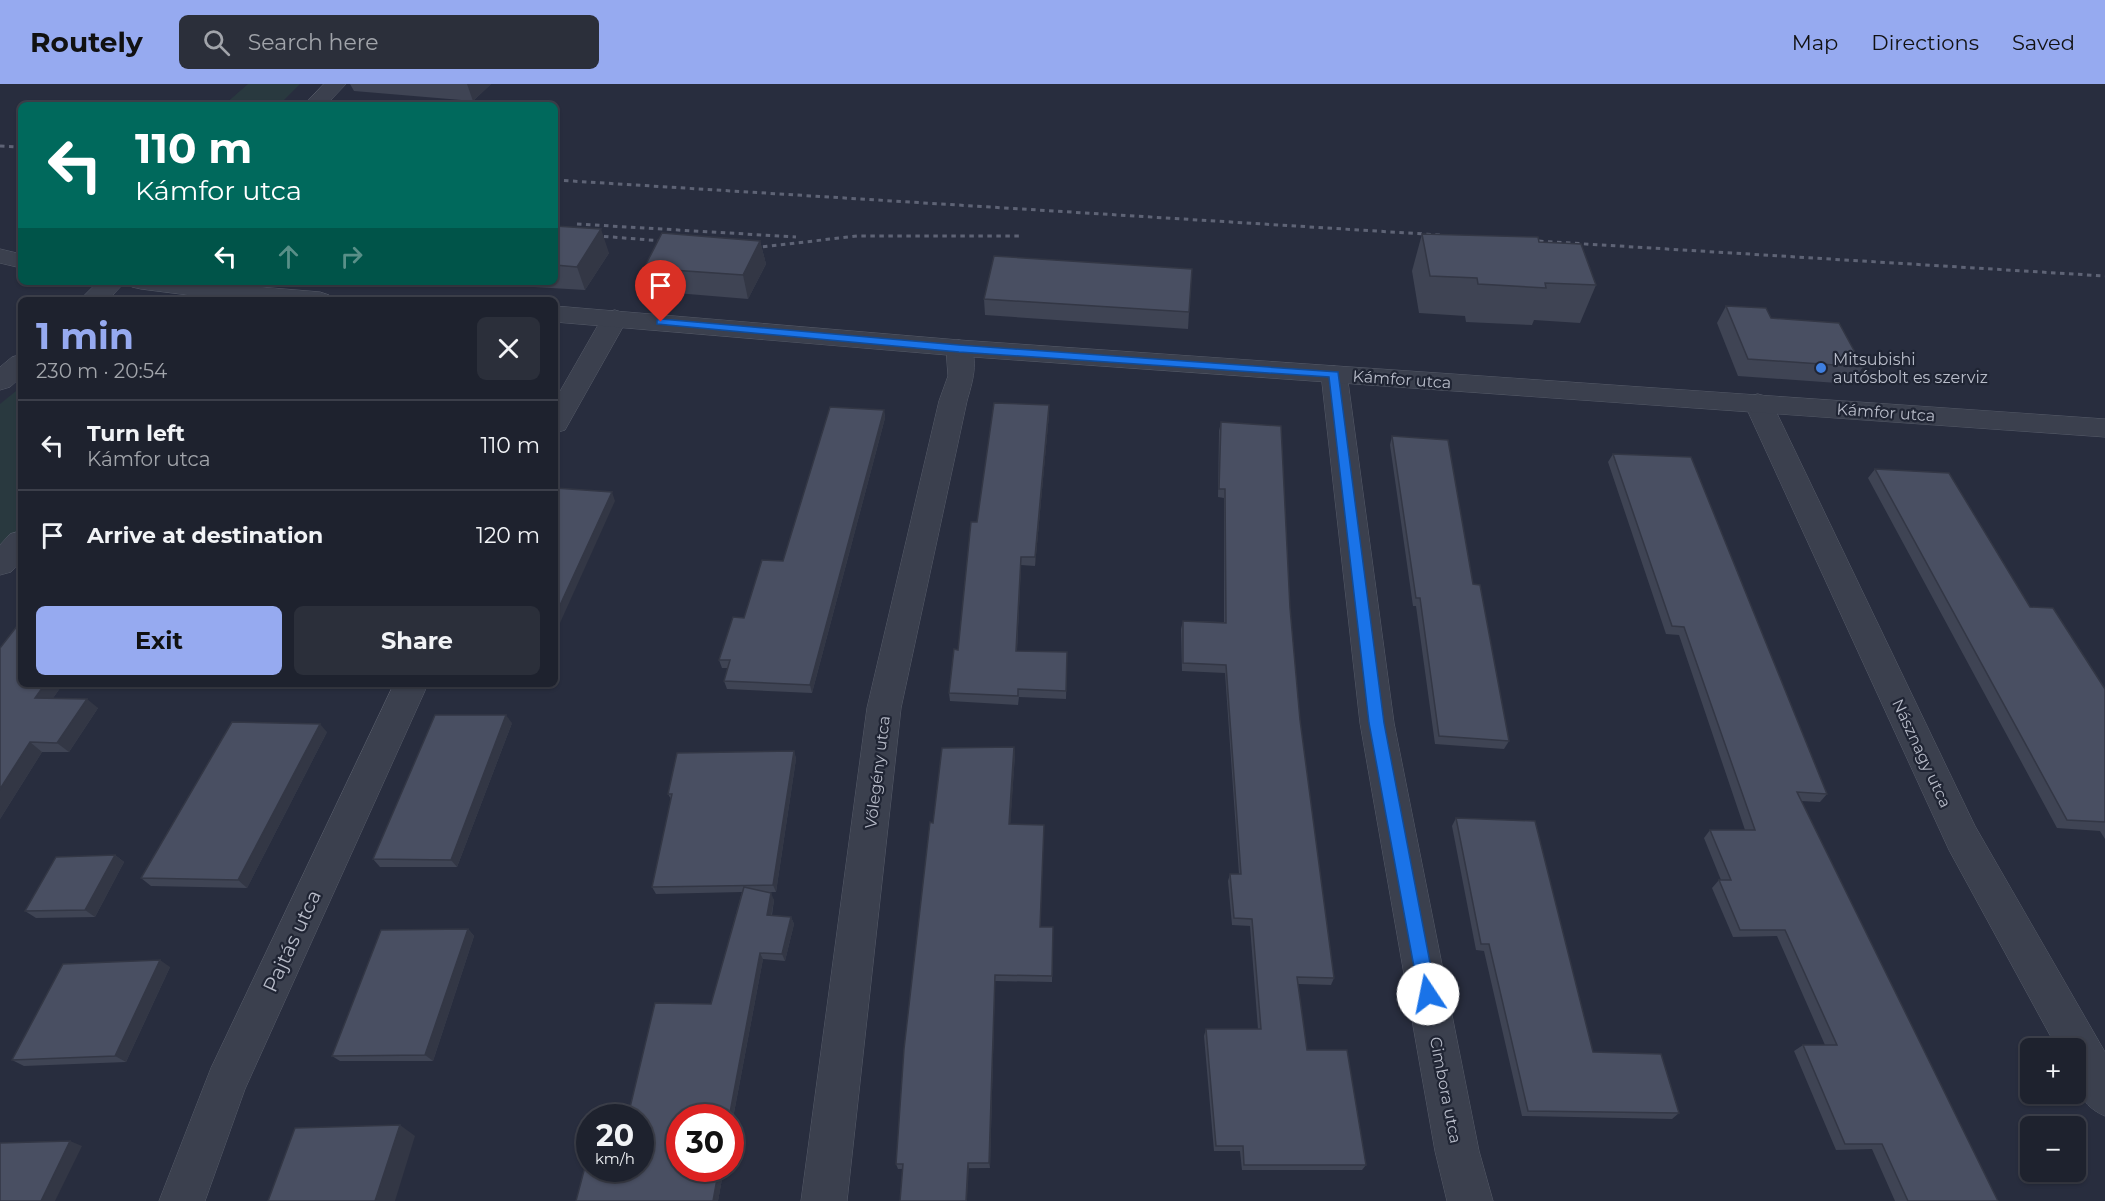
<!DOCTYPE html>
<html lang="en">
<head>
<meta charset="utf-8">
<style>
  :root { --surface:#1e222e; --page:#2b2f3a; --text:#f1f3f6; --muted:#a1a4aa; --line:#3c3f4a; --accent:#96aaf0 }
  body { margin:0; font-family:Montserrat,sans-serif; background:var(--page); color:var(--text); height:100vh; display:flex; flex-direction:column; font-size:22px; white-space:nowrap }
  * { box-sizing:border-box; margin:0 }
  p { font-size:20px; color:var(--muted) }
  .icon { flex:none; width:33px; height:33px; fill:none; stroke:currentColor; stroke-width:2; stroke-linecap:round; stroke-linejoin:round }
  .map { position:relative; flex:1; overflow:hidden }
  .drawer { position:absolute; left:18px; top:213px; width:540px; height:390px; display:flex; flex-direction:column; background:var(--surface); border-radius:9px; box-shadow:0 2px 4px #0004,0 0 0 2px var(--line) }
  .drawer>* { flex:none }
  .top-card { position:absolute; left:18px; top:18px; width:540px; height:183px; border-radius:9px; box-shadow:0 2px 4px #0004,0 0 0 2px var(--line); background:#00695c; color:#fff; overflow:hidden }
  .tools { position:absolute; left:2020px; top:954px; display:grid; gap:12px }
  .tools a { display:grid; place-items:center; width:66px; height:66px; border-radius:9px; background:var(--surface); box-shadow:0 2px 4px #0004,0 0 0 2px var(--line); font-size:30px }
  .speed { position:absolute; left:576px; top:1020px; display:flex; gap:12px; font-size:30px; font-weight:700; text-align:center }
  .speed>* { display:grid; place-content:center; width:78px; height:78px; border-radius:50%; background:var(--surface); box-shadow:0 2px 4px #0004,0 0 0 2px var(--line); line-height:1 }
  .speed small { font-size:15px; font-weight:400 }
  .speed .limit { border:9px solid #d22; background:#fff; color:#111 }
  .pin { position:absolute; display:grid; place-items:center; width:51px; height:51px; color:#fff; margin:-62px -26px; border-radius:50% 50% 50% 0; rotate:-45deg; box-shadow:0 0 6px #0007 }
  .pin .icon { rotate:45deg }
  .me { position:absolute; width:66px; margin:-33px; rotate:349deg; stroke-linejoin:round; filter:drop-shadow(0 0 4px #0008) }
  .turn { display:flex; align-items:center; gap:21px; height:126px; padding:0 18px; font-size:27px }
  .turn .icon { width:78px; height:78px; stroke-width:2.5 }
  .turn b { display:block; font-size:42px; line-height:51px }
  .lanes { display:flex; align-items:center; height:57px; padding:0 18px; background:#0003; justify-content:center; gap:30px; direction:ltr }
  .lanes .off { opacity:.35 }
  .round { display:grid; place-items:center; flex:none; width:63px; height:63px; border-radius:9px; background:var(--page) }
  .headline { display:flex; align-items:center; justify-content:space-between; height:102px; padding:0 18px }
  h1 { font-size:36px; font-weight:700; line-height:45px; color:var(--accent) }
  .button { display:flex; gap:12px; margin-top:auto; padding:12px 18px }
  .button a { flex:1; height:69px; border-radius:9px; background:var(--accent); color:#111; font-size:24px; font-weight:700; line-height:69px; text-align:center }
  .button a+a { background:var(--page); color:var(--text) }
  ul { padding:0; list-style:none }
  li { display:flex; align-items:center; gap:18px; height:90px; padding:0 18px; border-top:2px solid var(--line) }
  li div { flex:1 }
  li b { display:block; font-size:22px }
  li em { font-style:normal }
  header { display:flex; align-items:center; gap:36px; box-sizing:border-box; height:84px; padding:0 30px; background:var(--accent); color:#111 }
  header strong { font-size:28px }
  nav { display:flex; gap:33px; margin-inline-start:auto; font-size:21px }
  .search { width:420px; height:54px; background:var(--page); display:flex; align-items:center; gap:15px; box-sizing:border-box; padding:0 21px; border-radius:9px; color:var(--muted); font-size:22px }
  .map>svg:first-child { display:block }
  .green { fill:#29393f }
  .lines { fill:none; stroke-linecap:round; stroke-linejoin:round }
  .minor-casing { stroke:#565b69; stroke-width:1 }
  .tertiary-casing { stroke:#565b69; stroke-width:1 }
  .minor { fill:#3b404e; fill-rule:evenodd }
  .tertiary { fill:#3b404e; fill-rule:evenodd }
  .rail { stroke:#5e6375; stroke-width:3; stroke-dasharray:4.5 4.5; stroke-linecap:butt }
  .wall { fill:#3f4454 }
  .shaded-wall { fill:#333745 }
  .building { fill:#494f62; stroke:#333745; stroke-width:1.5 }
  .route { fill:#1a73e8; stroke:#114b97; stroke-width:1.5 }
  .shop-dot { fill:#3f7fe0; stroke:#202534; stroke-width:2 }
  .labels { text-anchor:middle; stroke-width:4.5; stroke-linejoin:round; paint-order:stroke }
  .poi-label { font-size:16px; fill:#b8bcc9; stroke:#202534; text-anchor:start }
  .street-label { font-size:16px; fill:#b8bcc9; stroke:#202534 }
  .near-street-label { font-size:20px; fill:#b8bcc9; stroke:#202534 }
</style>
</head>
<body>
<header>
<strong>Routely</strong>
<div class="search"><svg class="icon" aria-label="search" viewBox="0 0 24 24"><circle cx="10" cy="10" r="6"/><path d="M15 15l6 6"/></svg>Search here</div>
<nav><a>Map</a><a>Directions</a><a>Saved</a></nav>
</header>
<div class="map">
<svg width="2105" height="1117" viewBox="0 0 2105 1117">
  <rect width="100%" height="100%" fill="#282d3e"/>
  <g class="green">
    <path d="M 248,0 L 300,0 L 279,21 L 224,21 Z"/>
    <path d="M 21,303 L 21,443 L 0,465 L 0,320 Z"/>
  </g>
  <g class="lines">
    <defs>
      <g id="minor">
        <path d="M 0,165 L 21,170 L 21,184 L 0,179 Z"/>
        <path d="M 615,226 L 624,229 L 628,234 L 565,346 L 555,349 L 555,316 L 602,234 L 606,229 Z"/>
        <path d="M 959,256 L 968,258 C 980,276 972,299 967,317 L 901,624 L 847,1117 L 801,1117 L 867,624 L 939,317 L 948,292 L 946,264 L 950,258 Z"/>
        <path d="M 1334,282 L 1343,284 L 1347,290 L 1394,639 L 1479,1067 L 1493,1117 L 1447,1117 L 1435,1067 L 1360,639 L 1321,290 L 1325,284 Z"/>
        <path d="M 1758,310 L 1768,313 L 1772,319 L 1975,742 L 2105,968 L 2105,1032 C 2074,1019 2076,994 2076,964 L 2057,964 L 1949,766 L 1744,319 L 1748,313 Z"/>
        <path d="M 21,447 L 21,477 L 11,488 L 0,491 L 0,461 L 10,450 Z"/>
        <path d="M 394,600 L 428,600 L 245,1005 L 205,1117 L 159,1117 L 211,984 Z"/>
      </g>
      <g id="tertiary">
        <path d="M 324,0 L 346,0 L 326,21 L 304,21 Z"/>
        <path d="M 98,198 L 125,198 L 108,216 L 80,216 Z"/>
        <path d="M 129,198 L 201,198 L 320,208 L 329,211 L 333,216 L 227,216 L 141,205 L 132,203 Z"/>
        <path d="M 555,222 L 959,256 L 2105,335 L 2105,353 L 959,272 L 555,238 Z"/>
        <path d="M 21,271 L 21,293 L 10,303 L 0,306 L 0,283 L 12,273 Z"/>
      </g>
    </defs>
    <use href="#minor" class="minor-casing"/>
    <use href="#tertiary" class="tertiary-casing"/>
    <use href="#minor" class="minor"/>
    <use href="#tertiary" class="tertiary"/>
    <g class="rail">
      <path d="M 0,62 L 21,63"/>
      <path d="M 555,96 L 1440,151"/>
      <path d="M 577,140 L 796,153"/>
      <path d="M 586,151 L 676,158"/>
      <path d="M 1521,156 L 2105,192"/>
      <path d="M 745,162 L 761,163 L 857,152 L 1020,152"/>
    </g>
  </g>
  <g class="wall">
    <path d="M 350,0 L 491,0 L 473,17 L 354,7 Z"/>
    <path d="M 555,142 L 609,169 L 585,206 L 500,201 L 499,198 L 555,198 Z"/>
    <path d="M 1422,150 L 1539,158 L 1596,201 L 1580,239 L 1534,236 L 1532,241 L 1466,238 L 1465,232 L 1419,229 L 1412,187 Z"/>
    <path d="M 760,157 L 766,180 L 748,215 L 652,207 L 644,184 Z"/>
    <path d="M 984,215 L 1189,228 L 1188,245 L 985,231 Z"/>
    <path d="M 1726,222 L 1771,234 L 1863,283 L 1851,300 L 1738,292 L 1717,239 Z"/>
    <path d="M 1049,321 L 1049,330 L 1035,482 L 1021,481 L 1017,567 L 1067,568 L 1066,615 L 1019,613 L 1018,621 L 950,617 L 949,609 L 958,566 L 977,438 Z"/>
    <path d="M 884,326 L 885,334 L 812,609 L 727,605 L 724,597 L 728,584 L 722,584 L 719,576 L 744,534 L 783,477 Z"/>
    <path d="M 1221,338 L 1290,524 L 1300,636 L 1334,894 L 1331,901 L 1298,900 L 1307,966 L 1366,1081 L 1362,1086 L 1242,1086 L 1240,1067 L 1214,1067 L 1204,952 L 1206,945 L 1258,945 L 1250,842 L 1232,841 L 1228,797 L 1230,790 L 1239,790 L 1225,589 L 1182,587 L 1181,545 L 1183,537 L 1224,538 L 1224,414 L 1218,413 L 1219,347 Z"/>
    <path d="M 1392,352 L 1473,500 L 1509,657 L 1504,665 L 1435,660 L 1416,522 L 1413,522 L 1390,361 Z"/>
    <path d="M 1613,370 L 1827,710 L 1820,718 L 1801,717 L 1998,1117 L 1895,1117 L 1872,1065 L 1836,1066 L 1794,967 L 1803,961 L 1825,961 L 1777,852 L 1733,853 L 1712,804 L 1719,796 L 1721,796 L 1704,754 L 1710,746 L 1745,746 L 1679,551 L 1666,550 L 1608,378 Z"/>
    <path d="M 1875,385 L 2030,523 L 2105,605 L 2105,755 L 2100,747 L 2057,744 L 1868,394 Z"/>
    <path d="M 0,564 L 21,600 L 63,600 L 53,614 L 98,624 L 69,668 L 42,668 L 0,735 Z"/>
    <path d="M 512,639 L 457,783 L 380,783 L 373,775 Z"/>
    <path d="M 327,648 L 247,804 L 151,802 L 141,794 Z"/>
    <path d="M 1014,663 L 1015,670 L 1010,740 L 1040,843 L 1053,843 L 1052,898 L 995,897 L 990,1084 L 898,1085 L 896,1080 Z"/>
    <path d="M 794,667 L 796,675 L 776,808 L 766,808 L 774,816 L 772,831 L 791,833 L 794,840 L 785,877 L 763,875 L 730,1050 L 730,1034 L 680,1084 L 724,1084 L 718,1117 L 576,1117 L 628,1032 L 711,920 L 742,808 L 656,810 L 652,803 L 671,715 L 668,710 Z"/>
    <path d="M 1456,734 L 1593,968 L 1679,1029 L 1672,1035 L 1522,1032 L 1484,867 L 1476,866 L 1452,742 Z"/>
    <path d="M 115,771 L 124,778 L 95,833 L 36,834 L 25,827 Z"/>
    <path d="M 468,845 L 474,852 L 433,977 L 340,977 L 332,972 Z"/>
    <path d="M 170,883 L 126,978 L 24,982 L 12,976 Z"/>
  </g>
  <g class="shaded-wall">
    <path d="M 467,0 L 491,0 L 473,17 Z"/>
    <path d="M 601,145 L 609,169 L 585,206 L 577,183 Z"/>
    <path d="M 760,157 L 766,180 L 748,215 L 743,191 Z"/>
    <path d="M 1049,321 L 1049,330 L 1035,482 L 1035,473 Z"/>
    <path d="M 884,326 L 885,334 L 812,609 L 810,601 Z"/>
    <path d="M 612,408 L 615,417 L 555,550 L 555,532 Z"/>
    <path d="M 1021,473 L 1021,481 L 1016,575 L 1016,567 Z"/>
    <path d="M 45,600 L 63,600 L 46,624 L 35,614 Z"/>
    <path d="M 87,615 L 98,624 L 69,668 L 57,659 Z"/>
    <path d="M 506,631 L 512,639 L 457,783 L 451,776 Z"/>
    <path d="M 320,640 L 327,648 L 247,804 L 238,796 Z"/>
    <path d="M 30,658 L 42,668 L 0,735 L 0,705 Z"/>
    <path d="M 1014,663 L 1015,670 L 1010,748 L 1009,740 Z"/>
    <path d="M 794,667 L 796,675 L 776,808 L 773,801 Z"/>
    <path d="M 115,771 L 124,778 L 95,833 L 85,826 Z"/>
    <path d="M 771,809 L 774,816 L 770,838 L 767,831 Z"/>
    <path d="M 791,833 L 794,840 L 785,877 L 782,870 Z"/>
    <path d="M 468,845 L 474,852 L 433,977 L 425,971 Z"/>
    <path d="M 760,869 L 763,875 L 730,1050 L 730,1034 L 729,1034 Z"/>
    <path d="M 160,876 L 170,883 L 126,978 L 115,972 Z"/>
    <path d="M 995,891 L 995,897 L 990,1084 L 989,1079 Z"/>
    <path d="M 400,1041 L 415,1052 L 395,1117 L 375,1117 Z"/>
    <path d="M 70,1057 L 82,1062 L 55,1117 L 41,1117 Z"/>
    <path d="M 968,1079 L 969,1084 L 967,1117 L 966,1117 Z"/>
    <path d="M 719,1084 L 724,1084 L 718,1117 L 713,1117 Z"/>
  </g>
  <g class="building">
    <path d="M 555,142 L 601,145 L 577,183 L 555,181 Z"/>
    <path d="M 662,149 L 760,157 L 743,191 L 644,184 Z"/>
    <path d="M 1422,150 L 1538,153 L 1539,158 L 1581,160 L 1596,201 L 1545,199 L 1546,204 L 1478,200 L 1477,194 L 1430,192 Z"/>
    <path d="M 994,172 L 1192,185 L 1189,228 L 984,215 Z"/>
    <path d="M 1726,222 L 1766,224 L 1771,234 L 1839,239 L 1863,283 L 1748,275 Z"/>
    <path d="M 994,319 L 1049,321 L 1035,473 L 1021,473 L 1016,567 L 1067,568 L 1066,607 L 1018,605 L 1018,612 L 949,609 L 954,565 L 958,566 L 971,438 L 977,438 Z"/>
    <path d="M 830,323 L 884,326 L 810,601 L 724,597 L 730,576 L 719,576 L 733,533 L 744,534 L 762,476 L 783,477 Z"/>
    <path d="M 1221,338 L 1281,342 L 1290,524 L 1300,636 L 1334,894 L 1297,893 L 1307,966 L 1347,966 L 1366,1081 L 1244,1081 L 1243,1062 L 1216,1062 L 1206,945 L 1261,945 L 1252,835 L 1234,834 L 1230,790 L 1241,790 L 1226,581 L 1183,579 L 1183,537 L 1226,539 L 1225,405 L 1219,405 Z"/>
    <path d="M 1392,352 L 1448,356 L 1473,500 L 1480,501 L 1509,657 L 1439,652 L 1420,514 L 1416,514 Z"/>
    <path d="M 1613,370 L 1691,373 L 1827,710 L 1797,708 L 1998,1117 L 1908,1117 L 1882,1060 L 1845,1060 L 1803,961 L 1837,961 L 1785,846 L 1740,846 L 1719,796 L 1731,796 L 1710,746 L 1755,746 L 1684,543 L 1672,542 Z"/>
    <path d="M 1875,385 L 1949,389 L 2030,523 L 2053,524 L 2105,605 L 2105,738 L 2067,736 Z"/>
    <path d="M 555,404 L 612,408 L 555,532 Z"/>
    <path d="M 21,537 L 21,600 L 45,600 L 35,614 L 87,615 L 57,659 L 30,658 L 0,705 L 0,564 Z"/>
    <path d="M 435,631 L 506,631 L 451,776 L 373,775 Z"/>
    <path d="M 232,638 L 320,640 L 238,796 L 141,794 Z"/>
    <path d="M 1014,663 L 1009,740 L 1044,741 L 1040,843 L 1053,843 L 1052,892 L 995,891 L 989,1079 L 968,1079 L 966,1117 L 900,1117 L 903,1080 L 896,1080 L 904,965 L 930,738 L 933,739 L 942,664 Z"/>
    <path d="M 794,667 L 773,801 L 652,803 L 672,710 L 668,710 L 677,669 Z"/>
    <path d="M 1456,734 L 1535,737 L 1593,968 L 1661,970 L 1679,1029 L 1528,1027 L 1489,860 L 1481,860 Z"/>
    <path d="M 115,771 L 85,826 L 25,827 L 56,773 Z"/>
    <path d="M 744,803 L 771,809 L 767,831 L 791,833 L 782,870 L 760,869 L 729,1034 L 680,1034 L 680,1084 L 719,1084 L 713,1117 L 576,1117 L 590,1064 L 590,1084 L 640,1084 L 640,1034 L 597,1034 L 598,1032 L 628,1032 L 655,919 L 711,920 Z"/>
    <path d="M 468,845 L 425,971 L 332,972 L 381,846 Z"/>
    <path d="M 160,876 L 115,972 L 12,976 L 63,880 Z"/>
    <path d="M 400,1041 L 375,1117 L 268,1117 L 295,1044 Z"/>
    <path d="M 70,1057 L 41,1117 L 0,1117 L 0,1059 Z"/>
  </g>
  <path class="route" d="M 661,235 L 959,261 L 1338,288 L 1384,639 L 1436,910 L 1434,915 L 1428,918 L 1422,915 L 1419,910 L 1369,639 L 1329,293 L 959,268 L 657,240 L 657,236 Z"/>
  <circle class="shop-dot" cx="1821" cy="284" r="6"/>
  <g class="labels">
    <g class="poi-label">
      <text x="1833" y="281">Mitsubishi<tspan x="1833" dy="18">autósbolt es szerviz</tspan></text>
    </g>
    <g class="street-label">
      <text transform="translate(1402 295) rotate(4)" y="6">Kámfor utca</text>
      <text transform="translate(1886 328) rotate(4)" y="6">Kámfor utca</text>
      <text transform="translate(1922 669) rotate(65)" y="6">Násznagy utca</text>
      <text transform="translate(877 688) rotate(-83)" y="6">Vőlegény utca</text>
      <text transform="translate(1446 1006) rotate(79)" y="6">Cimbora utca</text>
    </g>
    <g class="near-street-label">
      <text transform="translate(292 857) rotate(-65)" y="7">Pajtás utca</text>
    </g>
  </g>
</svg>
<div class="tools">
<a>+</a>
<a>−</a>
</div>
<div class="speed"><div>20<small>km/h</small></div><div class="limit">30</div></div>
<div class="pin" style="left:661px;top:238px;background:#d93025"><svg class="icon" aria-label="arrive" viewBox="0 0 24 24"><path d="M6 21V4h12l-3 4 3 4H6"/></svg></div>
<svg class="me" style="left:1428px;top:910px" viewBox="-20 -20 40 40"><circle r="19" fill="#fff"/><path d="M0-13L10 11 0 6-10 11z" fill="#1a73e8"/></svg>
<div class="top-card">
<div class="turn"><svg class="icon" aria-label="left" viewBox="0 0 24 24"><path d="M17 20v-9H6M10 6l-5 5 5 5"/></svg><div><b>110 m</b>Kámfor utca</div></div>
<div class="lanes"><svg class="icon" aria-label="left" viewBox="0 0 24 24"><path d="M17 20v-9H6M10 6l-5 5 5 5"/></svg><svg class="icon off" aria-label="ahead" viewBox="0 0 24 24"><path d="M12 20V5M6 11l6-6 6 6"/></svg><svg class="icon off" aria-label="right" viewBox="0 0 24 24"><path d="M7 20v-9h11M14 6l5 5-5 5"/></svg></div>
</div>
<section class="drawer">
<div class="headline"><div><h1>1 min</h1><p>230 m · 20:54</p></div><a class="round"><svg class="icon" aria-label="close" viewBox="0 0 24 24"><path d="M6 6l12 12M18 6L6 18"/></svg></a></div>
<ul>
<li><svg class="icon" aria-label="left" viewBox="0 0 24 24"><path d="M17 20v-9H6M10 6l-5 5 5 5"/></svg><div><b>Turn left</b><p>Kámfor utca</p></div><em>110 m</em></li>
<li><svg class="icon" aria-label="arrive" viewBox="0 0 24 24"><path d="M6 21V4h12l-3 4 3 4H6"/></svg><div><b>Arrive at destination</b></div><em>120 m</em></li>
</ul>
<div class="button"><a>Exit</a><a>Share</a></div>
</section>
</div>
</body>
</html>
